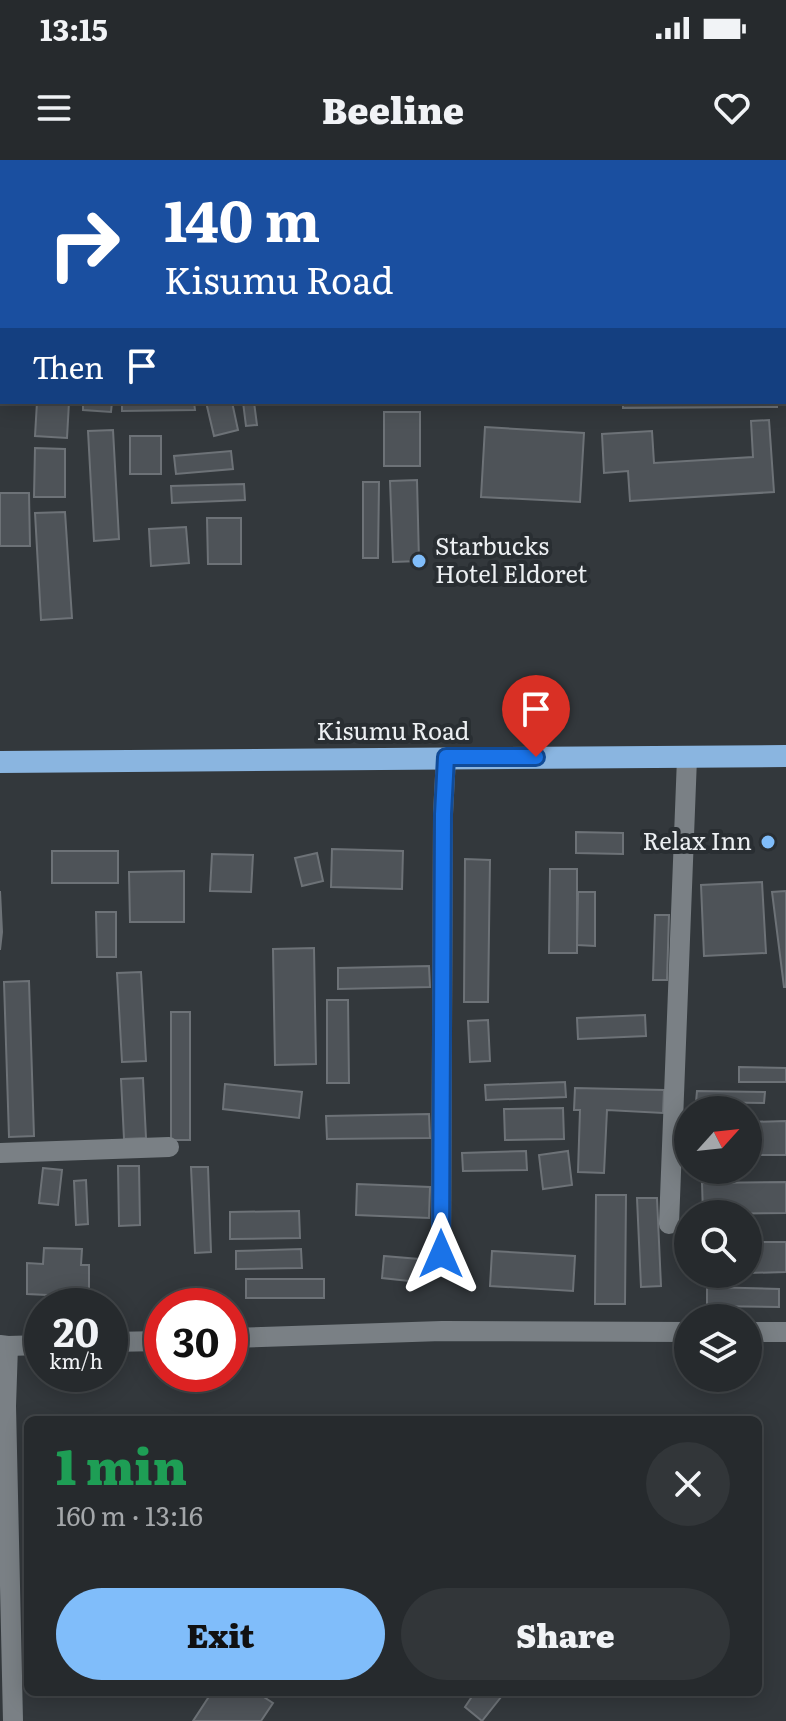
<!DOCTYPE html>
<html lang="en">
<head>
<meta charset="utf-8">
<style>
  :root { --surface:#262a2d; --page:#323639; --text:#f1f3f6; --muted:#a4a7aa; --line:#424649; --accent:#80bdfa }
  body { margin:0; font-family:Literata,serif; background:var(--page); color:var(--text); height:100vh; display:flex; flex-direction:column; font-size:30px; white-space:nowrap }
  * { box-sizing:border-box; margin:0 }
  p { font-size:26px; color:var(--muted) }
  .icon { flex:none; width:44px; height:44px; fill:none; stroke:currentColor; stroke-width:2; stroke-linecap:round; stroke-linejoin:round }
  .map { position:relative; flex:1; overflow:hidden }
  .sheet { position:absolute; left:24px; top:1256px; width:738px; height:280px; display:flex; flex-direction:column; background:var(--surface); border-radius:12px; box-shadow:0 4px 20px #0003,0 0 0 2px var(--line) }
  .sheet>* { flex:none }
  .banner { position:absolute; left:0px; top:0px; width:786px; height:244px; box-shadow:0 4px 20px #0003,0 0 0 2px var(--line); background:#1a4fa0; color:#fff; overflow:hidden }
  .needle { width:52px; rotate:63deg }
  .controls { position:absolute; left:674px; top:936px; display:grid; gap:16px }
  .controls a { display:grid; place-items:center; width:88px; height:88px; border-radius:50%; background:var(--surface); box-shadow:0 4px 20px #0003,0 0 0 2px var(--line); font-size:40px }
  .speed { position:absolute; left:24px; top:1128px; display:flex; gap:16px; font-size:40px; font-weight:700; text-align:center }
  .speed>* { display:grid; place-content:center; width:104px; height:104px; border-radius:50%; background:var(--surface); box-shadow:0 4px 20px #0003,0 0 0 2px var(--line); line-height:1 }
  .speed small { font-size:20px; font-weight:400 }
  .speed .limit { border:12px solid #d22; background:#fff; color:#111 }
  .pin { position:absolute; display:grid; place-items:center; width:68px; height:68px; color:#fff; margin:-82px -34px; border-radius:50% 50% 50% 0; rotate:-45deg; box-shadow:0 0 8px #0007 }
  .pin .icon { rotate:45deg }
  .me { position:absolute; width:88px; margin:-44px; rotate:0deg; stroke-linejoin:round; filter:drop-shadow(0 0 6px #0008) }
  .turn { display:flex; align-items:center; gap:28px; height:168px; padding:0 32px; font-size:36px }
  .turn .icon { width:104px; height:104px; stroke-width:2.5 }
  .turn b { display:block; font-size:56px; line-height:68px }
  .then { display:flex; align-items:center; height:76px; padding:0 32px; background:#0003; gap:16px; font-size:30px }
  .round { display:grid; place-items:center; flex:none; width:84px; height:84px; border-radius:42px; background:var(--page) }
  .summary { display:flex; align-items:center; justify-content:space-between; height:136px; padding:0 32px }
  h1 { font-size:48px; font-weight:800; line-height:60px; color:#1e9e55 }
  .action { display:flex; gap:16px; margin-top:auto; padding:16px 32px }
  .action a { flex:1; height:92px; border-radius:48px; background:var(--accent); color:#111; font-size:32px; font-weight:800; line-height:92px; text-align:center }
  .action a+a { background:var(--page); color:var(--text) }
  .status { display:flex; justify-content:space-between; align-items:center; height:56px; padding:0 40px; background:var(--surface); direction:ltr }
  .status svg { height:22px; fill:currentColor }
  header { display:flex; justify-content:space-between; align-items:center; height:104px; padding:0 32px; background:var(--surface); font-size:36px; font-weight:800 }
  .map>svg:first-child { display:block }
  .building { fill:#4e5358; stroke:#6d7277; stroke-width:2 }
  .lines { fill:none; stroke-linecap:round; stroke-linejoin:round }
  .minor { stroke:#7a8085; stroke-width:20 }
  .trunk { stroke:#8ab5e0; stroke-width:22 }
  .route-casing { stroke:#114b97; stroke-width:20 }
  .route { stroke:#1a73e8; stroke-width:14 }
  .poi-dot { fill:#80bdfa; stroke:#292e32; stroke-width:3 }
  .labels { text-anchor:middle; stroke-width:8; stroke-linejoin:round; paint-order:stroke }
  .poi-label { font-size:24px; fill:#eceff2; stroke:#292e32; text-anchor:start }
  .street-label { font-size:24px; fill:#eceff2; stroke:#292e32 }
</style>
</head>
<body>
<div class="status"><b>13:15</b><svg viewBox="0 0 49 12"><path d="M0 12V9h3v3zM5 12V6h3v6zM10 12V3h3v9zM15 12V0h3v12zM26 1h20v11H26zM47 4h2v5h-2z"/></svg></div>
<header><svg class="icon" aria-label="menu" viewBox="0 0 24 24"><path d="M4 6h16M4 12h16M4 18h16"/></svg>Beeline<svg class="icon" aria-label="heart" viewBox="0 0 24 24"><path d="M12 20l-8-8c-3-5 5-10 8-4 3-6 11-1 8 4z"/></svg></header>
<div class="map">
<svg width="786" height="1561" viewBox="0 0 786 1561">
  <rect width="100%" height="100%" fill="#33383c"/>
  <g class="building">
    <rect x="380" y="0" width="32" height="2"/>
    <rect x="430" y="0" width="30" height="2"/>
    <path d="M 481,0 L 515,0 L 516,2 L 481,2 Z"/>
    <rect x="734" y="0" width="36" height="2"/>
    <path d="M 779,0 L 786,0 L 786,28 L 784,2 Z"/>
    <path d="M 784,37 L 786,41 L 786,74 L 784,73 Z"/>
    <path d="M 37,242 L 69,242 L 67,278 L 35,276 Z"/>
    <path d="M 83,242 L 112,242 L 111,252 L 83,250 Z"/>
    <path d="M 122,242 L 194,242 L 195,250 L 122,251 Z"/>
    <path d="M 206,242 L 232,242 L 238,270 L 214,276 Z"/>
    <path d="M 243,242 L 254,242 L 257,265 L 246,266 Z"/>
    <path d="M 623,242 L 777,242 L 777,247 L 623,248 Z"/>
    <rect x="384" y="252" width="36" height="54"/>
    <path d="M 769,260 L 774,332 L 630,341 L 628,311 L 604,313 L 602,274 L 652,271 L 654,303 L 753,297 L 751,261 Z"/>
    <path d="M 485,267 L 584,273 L 580,342 L 481,337 Z"/>
    <path d="M 113,270 L 119,379 L 94,381 L 88,271 Z"/>
    <rect x="130" y="276" width="31" height="38"/>
    <path d="M 35,288 L 65,289 L 65,337 L 34,337 Z"/>
    <path d="M 231,291 L 233,309 L 176,314 L 174,296 Z"/>
    <path d="M 417,320 L 419,401 L 393,402 L 390,321 Z"/>
    <path d="M 363,322 L 379,322 L 378,398 L 363,398 Z"/>
    <path d="M 244,324 L 245,340 L 172,343 L 171,326 Z"/>
    <path d="M 0,333 L 29,333 L 30,386 L 0,386 Z"/>
    <path d="M 65,352 L 72,458 L 41,460 L 35,353 Z"/>
    <path d="M 207,358 L 241,358 L 241,404 L 208,404 Z"/>
    <path d="M 186,367 L 189,403 L 151,406 L 149,369 Z"/>
    <path d="M 576,672 L 623,673 L 623,694 L 576,693 Z"/>
    <path d="M 332,689 L 403,691 L 402,729 L 331,727 Z"/>
    <rect x="52" y="691" width="66" height="32"/>
    <path d="M 317,693 L 323,721 L 302,726 L 295,698 Z"/>
    <path d="M 212,694 L 253,695 L 251,732 L 210,731 Z"/>
    <path d="M 465,699 L 490,700 L 488,842 L 464,842 Z"/>
    <path d="M 550,709 L 577,709 L 577,793 L 549,793 Z"/>
    <path d="M 184,711 L 184,762 L 130,762 L 129,712 Z"/>
    <path d="M 762,722 L 766,793 L 704,796 L 701,725 Z"/>
    <path d="M 0,731 L 2,772 L 0,790 Z"/>
    <path d="M 786,731 L 786,827 L 784,827 L 772,732 Z"/>
    <path d="M 578,732 L 595,732 L 595,786 L 577,785 Z"/>
    <path d="M 96,752 L 116,752 L 116,797 L 97,797 Z"/>
    <path d="M 655,755 L 669,755 L 667,820 L 653,820 Z"/>
    <path d="M 314,788 L 316,904 L 275,905 L 273,789 Z"/>
    <path d="M 429,806 L 430,827 L 338,829 L 338,808 Z"/>
    <path d="M 141,812 L 146,901 L 122,902 L 117,813 Z"/>
    <path d="M 29,821 L 34,976 L 9,977 L 4,822 Z"/>
    <path d="M 327,840 L 348,840 L 349,923 L 327,923 Z"/>
    <rect x="171" y="852" width="19" height="128"/>
    <path d="M 645,855 L 646,876 L 578,879 L 577,858 Z"/>
    <path d="M 488,860 L 490,901 L 470,902 L 468,861 Z"/>
    <path d="M 739,907 L 786,908 L 786,922 L 739,922 Z"/>
    <path d="M 143,918 L 146,978 L 124,979 L 121,919 Z"/>
    <path d="M 565,922 L 566,937 L 486,940 L 485,925 Z"/>
    <path d="M 225,924 L 302,932 L 299,958 L 223,949 Z"/>
    <path d="M 575,928 L 664,930 L 663,953 L 607,950 L 604,1013 L 578,1012 L 580,950 L 574,950 Z"/>
    <path d="M 697,931 L 765,932 L 764,943 L 696,942 Z"/>
    <path d="M 563,948 L 564,979 L 505,980 L 504,949 Z"/>
    <path d="M 429,954 L 430,978 L 327,979 L 326,956 Z"/>
    <path d="M 786,961 L 786,995 L 748,995 L 748,962 Z"/>
    <path d="M 526,991 L 527,1010 L 463,1011 L 462,993 Z"/>
    <path d="M 568,991 L 572,1025 L 543,1029 L 539,995 Z"/>
    <path d="M 118,1006 L 139,1006 L 140,1065 L 119,1066 Z"/>
    <path d="M 191,1007 L 208,1007 L 211,1092 L 195,1093 Z"/>
    <path d="M 43,1008 L 62,1010 L 58,1045 L 39,1043 Z"/>
    <path d="M 86,1020 L 88,1064 L 76,1065 L 74,1021 Z"/>
    <path d="M 786,1022 L 786,1053 L 703,1054 L 702,1023 Z"/>
    <path d="M 357,1024 L 430,1027 L 429,1058 L 356,1055 Z"/>
    <path d="M 596,1035 L 626,1035 L 625,1144 L 595,1144 Z"/>
    <path d="M 637,1038 L 657,1038 L 661,1126 L 641,1127 Z"/>
    <path d="M 299,1051 L 300,1078 L 230,1079 L 230,1052 Z"/>
    <path d="M 748,1082 L 786,1082 L 786,1112 L 748,1113 Z"/>
    <path d="M 44,1088 L 82,1089 L 81,1105 L 89,1105 L 89,1137 L 27,1134 L 27,1103 L 43,1104 Z"/>
    <path d="M 301,1089 L 302,1108 L 236,1109 L 236,1091 Z"/>
    <path d="M 492,1091 L 575,1096 L 573,1131 L 490,1126 Z"/>
    <path d="M 384,1096 L 419,1099 L 418,1122 L 382,1118 Z"/>
    <rect x="246" y="1119" width="78" height="19"/>
    <path d="M 707,1127 L 779,1129 L 779,1147 L 707,1146 Z"/>
    <path d="M 212,1532 L 256,1532 L 273,1543 L 261,1561 L 193,1561 Z"/>
    <path d="M 475,1532 L 505,1532 L 482,1561 L 465,1547 Z"/>
  </g>
  <g class="lines">
    <g class="minor">
      <path d="M 554,0 L 554,2"/>
      <path d="M 784,139 L 786,139"/>
      <path d="M 0,150 L 2,150"/>
      <path d="M 0,993 L 169,987"/>
      <path d="M 669,1064 L 687,598"/>
      <path d="M 441,1094 L 443,654 L 446,597"/>
      <path d="M 748,1172 L 786,1172"/>
      <path d="M 230,1178 L 442,1171 L 688,1172"/>
      <path d="M 110,1182 L 162,1181"/>
      <path d="M 0,1185 L 8,1186 L 6,1246 L 13,1561"/>
      <path d="M 8,1186 L 42,1185"/>
    </g>
    <path class="trunk" d="M 0,602 L 786,596"/>
  </g>
  <g class="lines">
    <defs>
      <path id="route" d="M 441,1094 L 443,654 L 446,597 L 536,597"/>
    </defs>
    <use href="#route" class="route-casing"/>
    <use href="#route" class="route"/>
  </g>
  <g class="poi-dot">
    <circle cx="419" cy="401" r="8"/>
    <circle cx="768" cy="682" r="8"/>
  </g>
  <g class="labels">
    <g class="poi-label">
      <text x="435" y="395">Starbucks<tspan x="435" dy="28">Hotel Eldoret</tspan></text>
      <text x="752" y="690" text-anchor="end">Relax Inn</text>
    </g>
    <g class="street-label">
      <text x="393" y="580">Kisumu Road</text>
    </g>
  </g>
</svg>
<div class="controls">
<a><svg class="needle" viewBox="-14 -14 28 28"><path d="M0-13l5 13h-10z" fill="#e53935"/><path d="M0 13l5-13h-10z" fill="#a4a7aa"/></svg></a>
<a><svg class="icon" aria-label="search" viewBox="0 0 24 24"><circle cx="10" cy="10" r="6"/><path d="M15 15l6 6"/></svg></a>
<a><svg class="icon" aria-label="layers" viewBox="0 0 24 24"><path d="M12 4l9 5-9 5-9-5zM3 14l9 5 9-5"/></svg></a>
</div>
<div class="speed"><div>20<small>km/h</small></div><div class="limit">30</div></div>
<div class="pin" style="left:536px;top:597px;background:#d93025"><svg class="icon" aria-label="arrive" viewBox="0 0 24 24"><path d="M6 21V4h12l-3 4 3 4H6"/></svg></div>
<svg class="me" style="left:441px;top:1094px" viewBox="-20 -20 40 40"><path d="M0-17L14 15 0 8-14 15z" fill="#1a73e8" stroke="#fff" stroke-width="4"/></svg>
<div class="banner">
<div class="turn"><svg class="icon" aria-label="right" viewBox="0 0 24 24"><path d="M7 20v-9h11M14 6l5 5-5 5"/></svg><div><b>140 m</b>Kisumu Road</div></div>
<div class="then">Then<svg class="icon" aria-label="arrive" viewBox="0 0 24 24"><path d="M6 21V4h12l-3 4 3 4H6"/></svg></div>
</div>
<section class="sheet">
<div class="summary"><div><h1>1 min</h1><p>160 m · 13:16</p></div><a class="round"><svg class="icon" aria-label="close" viewBox="0 0 24 24"><path d="M6 6l12 12M18 6L6 18"/></svg></a></div>
<div class="action"><a>Exit</a><a>Share</a></div>
</section>
</div>
</body>
</html>
